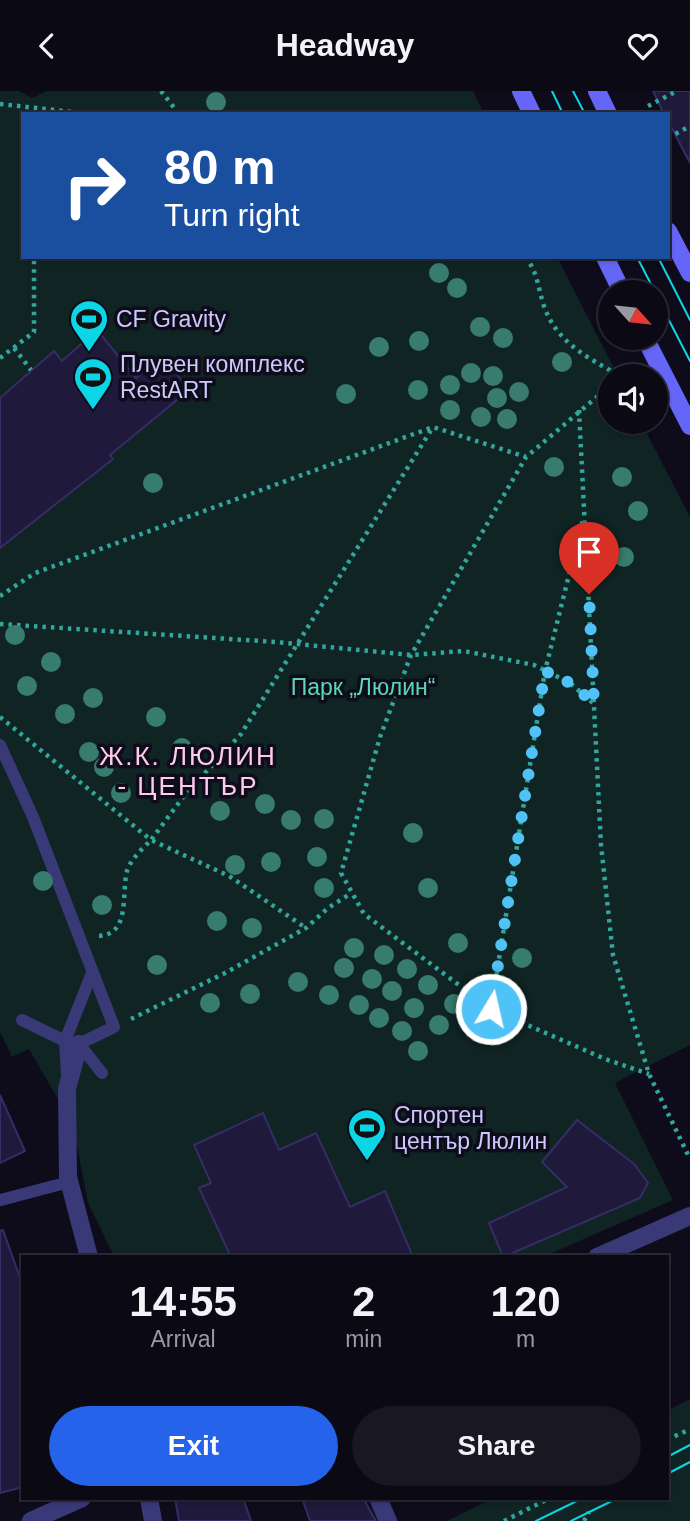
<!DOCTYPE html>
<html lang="en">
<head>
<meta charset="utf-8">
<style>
  :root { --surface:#0a0914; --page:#181722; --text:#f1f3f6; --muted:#999aa0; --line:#2a2a34; --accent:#2563eb }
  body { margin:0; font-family:Helvetica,sans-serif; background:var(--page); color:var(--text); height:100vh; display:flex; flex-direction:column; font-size:26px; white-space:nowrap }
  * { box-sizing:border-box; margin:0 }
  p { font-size:23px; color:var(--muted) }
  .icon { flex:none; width:38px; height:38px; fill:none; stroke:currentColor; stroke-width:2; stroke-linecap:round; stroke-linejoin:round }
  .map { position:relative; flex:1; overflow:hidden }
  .sheet { position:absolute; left:21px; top:1164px; width:648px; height:245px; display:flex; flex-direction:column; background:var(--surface); border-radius:0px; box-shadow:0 2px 5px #0004,0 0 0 2px var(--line) }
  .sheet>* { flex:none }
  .hud { position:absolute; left:21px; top:21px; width:649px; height:147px; border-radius:0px; box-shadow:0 2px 5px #0004,0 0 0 2px var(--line); background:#1a4fa0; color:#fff; overflow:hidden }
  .needle { width:46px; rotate:117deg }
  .controls { position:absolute; left:598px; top:189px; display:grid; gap:14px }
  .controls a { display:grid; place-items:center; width:70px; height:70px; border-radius:50%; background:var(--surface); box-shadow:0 2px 5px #0004,0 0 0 2px var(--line); font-size:35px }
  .pin { position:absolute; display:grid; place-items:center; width:60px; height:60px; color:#fff; margin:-72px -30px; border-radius:50% 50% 50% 0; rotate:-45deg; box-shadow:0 0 7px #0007 }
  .pin .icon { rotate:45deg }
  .me { position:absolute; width:77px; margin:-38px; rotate:9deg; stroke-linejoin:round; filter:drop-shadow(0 0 5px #0008) }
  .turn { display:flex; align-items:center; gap:24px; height:147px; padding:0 28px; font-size:32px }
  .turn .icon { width:91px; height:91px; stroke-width:2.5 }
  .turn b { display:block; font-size:49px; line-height:60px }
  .eta { display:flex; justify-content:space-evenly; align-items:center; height:119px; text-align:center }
  .eta b { font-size:42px; font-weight:600; line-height:49px }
  .button { display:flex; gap:14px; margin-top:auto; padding:14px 28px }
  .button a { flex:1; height:80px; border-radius:42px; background:var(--accent); color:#fff; font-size:28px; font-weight:600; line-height:80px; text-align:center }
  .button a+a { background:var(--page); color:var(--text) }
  header { display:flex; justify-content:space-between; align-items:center; height:91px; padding:0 28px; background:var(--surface); font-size:32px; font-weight:600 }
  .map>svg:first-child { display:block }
  .green { fill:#0f2423 }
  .building { fill:#1f193b; stroke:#362c66; stroke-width:2 }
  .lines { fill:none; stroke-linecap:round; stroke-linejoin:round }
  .path { stroke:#32a69c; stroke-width:4.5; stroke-dasharray:3.5 5; stroke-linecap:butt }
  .service { stroke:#3a3978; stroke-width:12 }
  .minor { stroke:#3a3978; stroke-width:18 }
  .secondary { stroke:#6565f7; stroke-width:18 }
  .tram { stroke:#0cd5e5; stroke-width:2 }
  .tree { fill:#387c6f }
  .route { stroke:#4fc3f7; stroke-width:12; stroke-dasharray:0 21.6 }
  .labels { text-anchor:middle; stroke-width:7; stroke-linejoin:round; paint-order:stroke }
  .poi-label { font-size:23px; fill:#cdc9fc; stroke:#0e0c1b; text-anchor:start }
  .park-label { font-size:23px; fill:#5ad7b4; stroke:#0e0c1b }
  .quarter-label { font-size:26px; letter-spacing:2px; fill:#fccaeb; stroke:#0e0c1b }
</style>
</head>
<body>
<header><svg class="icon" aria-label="back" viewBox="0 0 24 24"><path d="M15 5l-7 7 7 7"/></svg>Headway<svg class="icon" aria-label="heart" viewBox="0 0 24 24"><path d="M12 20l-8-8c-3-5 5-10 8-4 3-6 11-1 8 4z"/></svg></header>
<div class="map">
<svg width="690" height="1430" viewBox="0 0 690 1430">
  <rect width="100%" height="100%" fill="#0e0c1b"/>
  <g class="green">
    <path d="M 0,0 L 19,0 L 32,7 L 47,0 L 473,0 L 484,23 L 23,23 L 23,166 L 557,166 L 618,285 L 611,285 L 611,331 L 641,331 L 690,426 L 690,954 L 615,992 L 673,1109 L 545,1165 L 114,1165 L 88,1112 L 73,1034 L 29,958 L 12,966 L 0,941 Z"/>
    <path d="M 690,1308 L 690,1430 L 447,1430 L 493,1407 L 667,1407 L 667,1320 Z"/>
  </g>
  <g class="building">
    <path d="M 653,0 L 690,0 L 690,72 L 668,30 L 668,23 L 664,23 Z"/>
    <path d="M 97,239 L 136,287 L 162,265 L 189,299 L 110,364 L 113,368 L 0,457 L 0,307 L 54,260 L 62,270 Z"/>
    <path d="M 0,1004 L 25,1060 L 0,1072 Z"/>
    <path d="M 263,1022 L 279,1059 L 316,1042 L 350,1116 L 385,1100 L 413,1166 L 231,1166 L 199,1097 L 211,1092 L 194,1054 Z"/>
    <path d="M 577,1029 L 634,1073 L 648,1092 L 640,1107 L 503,1166 L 489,1132 L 567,1096 L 542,1071 Z"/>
    <path d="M 3,1139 L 23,1195 L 23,1396 L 0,1402 L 0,1140 Z"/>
    <path d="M 175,1407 L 243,1407 L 251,1430 L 179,1430 Z"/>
    <path d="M 302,1407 L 363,1407 L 376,1430 L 310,1430 Z"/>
  </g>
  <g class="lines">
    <g class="path">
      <path d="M 161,0 L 179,23"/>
      <path d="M 0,13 L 91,23"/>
      <path d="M 648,15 L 677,0"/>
      <path d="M 668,47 L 690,35"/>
      <path d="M 525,166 C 537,179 538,196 543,212 C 555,251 587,266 620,285"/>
      <path d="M 14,257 L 31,279"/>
      <path d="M 0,267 L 34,241 L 34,166"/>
      <path d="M 622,285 L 631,280"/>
      <path d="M 611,294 L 526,366 L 411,564 L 380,646 L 341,782 L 364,823 L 491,918 L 605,968 L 649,983"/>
      <path d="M 579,319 L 601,754 L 613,864 L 649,983 L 690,1068"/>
      <path d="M 0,505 L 35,482 L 433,336 L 526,366"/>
      <path d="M 0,533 L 276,551 L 411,564 L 464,560 L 534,574 L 570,592 L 593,612"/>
      <path d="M 0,626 L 151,749 L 184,705 L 241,643 L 433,336"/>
      <path d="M 99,845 C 131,843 121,803 127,780 C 131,768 142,758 151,749 L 229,785 L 306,837"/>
      <path d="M 491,918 L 545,580 L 583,428"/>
      <path d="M 131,928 L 225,882 L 306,837 L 328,817 L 350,803"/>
      <path d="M 667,1349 L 690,1338"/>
      <path d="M 504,1430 L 550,1407"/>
      <path d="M 584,1430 L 589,1421"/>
    </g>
    <g class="service">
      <path d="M 0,654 L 33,726 L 114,936 L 79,953 L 102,982"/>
      <path d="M 22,929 L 65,950"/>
      <path d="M 67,985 L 65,950 L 92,882"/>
      <path d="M 1,1109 L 69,1091"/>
    </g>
    <g class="minor">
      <path d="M 79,953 L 67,998 L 68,1086 L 89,1166"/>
      <path d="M 597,1166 L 690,1125"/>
      <path d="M 149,1407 L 153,1430"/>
      <path d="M 378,1407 L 388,1430"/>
      <path d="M 31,1430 L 82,1407"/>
    </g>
    <g class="secondary">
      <path d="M 521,0 L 532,23"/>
      <path d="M 597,0 L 608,23"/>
      <path d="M 668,140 L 690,182"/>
      <path d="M 605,166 L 622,201"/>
      <path d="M 645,247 L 690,335"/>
    </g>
    <g class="tram">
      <path d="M 552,0 L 563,23"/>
      <path d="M 573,0 L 585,23"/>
      <path d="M 637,166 L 655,201"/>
      <path d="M 658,166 L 690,229"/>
      <path d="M 656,204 L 690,270"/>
      <path d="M 667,1366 L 690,1354"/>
      <path d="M 667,1383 L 690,1371"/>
      <path d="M 536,1430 L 583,1407"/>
      <path d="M 571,1430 L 618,1407"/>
    </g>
  </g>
  <g class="tree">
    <circle cx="216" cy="11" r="10"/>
    <circle cx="439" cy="182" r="10"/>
    <circle cx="457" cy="197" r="10"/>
    <circle cx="480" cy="236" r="10"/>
    <circle cx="503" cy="247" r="10"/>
    <circle cx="419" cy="250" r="10"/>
    <circle cx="379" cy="256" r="10"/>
    <circle cx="562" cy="271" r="10"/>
    <circle cx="471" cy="282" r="10"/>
    <circle cx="493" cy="285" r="10"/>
    <circle cx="450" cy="294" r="10"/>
    <circle cx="418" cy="299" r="10"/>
    <circle cx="519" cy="301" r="10"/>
    <circle cx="346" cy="303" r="10"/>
    <circle cx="497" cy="307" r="10"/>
    <circle cx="450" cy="319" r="10"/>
    <circle cx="481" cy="326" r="10"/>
    <circle cx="507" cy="328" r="10"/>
    <circle cx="554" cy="376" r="10"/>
    <circle cx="622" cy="386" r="10"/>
    <circle cx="153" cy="392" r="10"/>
    <circle cx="638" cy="420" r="10"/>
    <circle cx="624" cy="466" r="10"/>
    <circle cx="15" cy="544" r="10"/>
    <circle cx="51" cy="571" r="10"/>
    <circle cx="27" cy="595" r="10"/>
    <circle cx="93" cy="607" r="10"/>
    <circle cx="65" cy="623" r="10"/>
    <circle cx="156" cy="626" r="10"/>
    <circle cx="182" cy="657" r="10"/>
    <circle cx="89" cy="661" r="10"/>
    <circle cx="104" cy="676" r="10"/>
    <circle cx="121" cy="702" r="10"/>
    <circle cx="265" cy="713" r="10"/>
    <circle cx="220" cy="720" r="10"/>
    <circle cx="324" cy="728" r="10"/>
    <circle cx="291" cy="729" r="10"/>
    <circle cx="413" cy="742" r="10"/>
    <circle cx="317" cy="766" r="10"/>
    <circle cx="271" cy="771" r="10"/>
    <circle cx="235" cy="774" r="10"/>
    <circle cx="43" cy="790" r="10"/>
    <circle cx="324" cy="797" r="10"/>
    <circle cx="428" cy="797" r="10"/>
    <circle cx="102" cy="814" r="10"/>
    <circle cx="217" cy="830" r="10"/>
    <circle cx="252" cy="837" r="10"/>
    <circle cx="458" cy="852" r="10"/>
    <circle cx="354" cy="857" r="10"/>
    <circle cx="384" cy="864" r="10"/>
    <circle cx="522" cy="867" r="10"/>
    <circle cx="157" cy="874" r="10"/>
    <circle cx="344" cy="877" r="10"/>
    <circle cx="407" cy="878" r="10"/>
    <circle cx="372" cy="888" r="10"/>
    <circle cx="298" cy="891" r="10"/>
    <circle cx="428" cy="894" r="10"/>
    <circle cx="392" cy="900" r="10"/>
    <circle cx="250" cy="903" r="10"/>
    <circle cx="329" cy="904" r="10"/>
    <circle cx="210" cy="912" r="10"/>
    <circle cx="454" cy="913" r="10"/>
    <circle cx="359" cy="914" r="10"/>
    <circle cx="414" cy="917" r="10"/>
    <circle cx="379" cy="927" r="10"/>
    <circle cx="439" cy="934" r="10"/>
    <circle cx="402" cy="940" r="10"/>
    <circle cx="418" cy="960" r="10"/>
  </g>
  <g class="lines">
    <path class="route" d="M 491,918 L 545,580 L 570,592 L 594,612 L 589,503"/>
  </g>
  <defs>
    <symbol id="stadium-pin" viewBox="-11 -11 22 30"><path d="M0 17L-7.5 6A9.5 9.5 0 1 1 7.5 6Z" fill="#0cd5e5" stroke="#0e0c1b"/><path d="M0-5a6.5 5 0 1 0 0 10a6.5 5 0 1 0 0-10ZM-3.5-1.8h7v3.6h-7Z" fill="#111"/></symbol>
  </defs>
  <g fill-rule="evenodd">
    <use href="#stadium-pin" x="67" y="206" width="44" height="60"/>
    <use href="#stadium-pin" x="71" y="264" width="44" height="60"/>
    <use href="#stadium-pin" x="345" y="1015" width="44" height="60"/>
  </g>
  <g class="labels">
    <g class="poi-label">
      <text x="116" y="236">CF Gravity</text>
      <text x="120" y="281">Плувен комплекс<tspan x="120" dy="26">RestART</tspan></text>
      <text x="394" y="1032">Спортен<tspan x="394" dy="26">център Люлин</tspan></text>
    </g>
    <g class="park-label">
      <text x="363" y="604">Парк „Люлин“</text>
    </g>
    <g class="quarter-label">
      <text x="188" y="674">Ж.К. ЛЮЛИН<tspan x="188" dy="30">- ЦЕНТЪР</tspan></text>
    </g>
  </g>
</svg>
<div class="controls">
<a><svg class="needle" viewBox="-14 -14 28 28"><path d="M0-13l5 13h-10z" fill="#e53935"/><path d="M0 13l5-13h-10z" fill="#999aa0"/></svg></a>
<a><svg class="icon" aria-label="sound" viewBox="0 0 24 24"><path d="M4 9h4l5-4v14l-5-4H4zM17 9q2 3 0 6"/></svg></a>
</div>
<div class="pin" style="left:589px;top:503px;background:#d93025"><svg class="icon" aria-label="arrive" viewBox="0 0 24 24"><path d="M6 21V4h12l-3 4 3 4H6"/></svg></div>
<svg class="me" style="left:491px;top:918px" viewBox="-20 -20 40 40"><circle r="17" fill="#4fc3f7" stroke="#fff" stroke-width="3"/><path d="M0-11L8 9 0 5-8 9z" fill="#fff"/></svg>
<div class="hud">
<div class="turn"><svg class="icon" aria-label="right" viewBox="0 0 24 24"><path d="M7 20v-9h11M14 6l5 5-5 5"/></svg><div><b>80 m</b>Turn right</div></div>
</div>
<section class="sheet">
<div class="eta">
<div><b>14:55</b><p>Arrival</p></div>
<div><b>2</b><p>min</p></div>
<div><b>120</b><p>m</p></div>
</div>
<div class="button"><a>Exit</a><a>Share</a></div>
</section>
</div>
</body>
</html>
